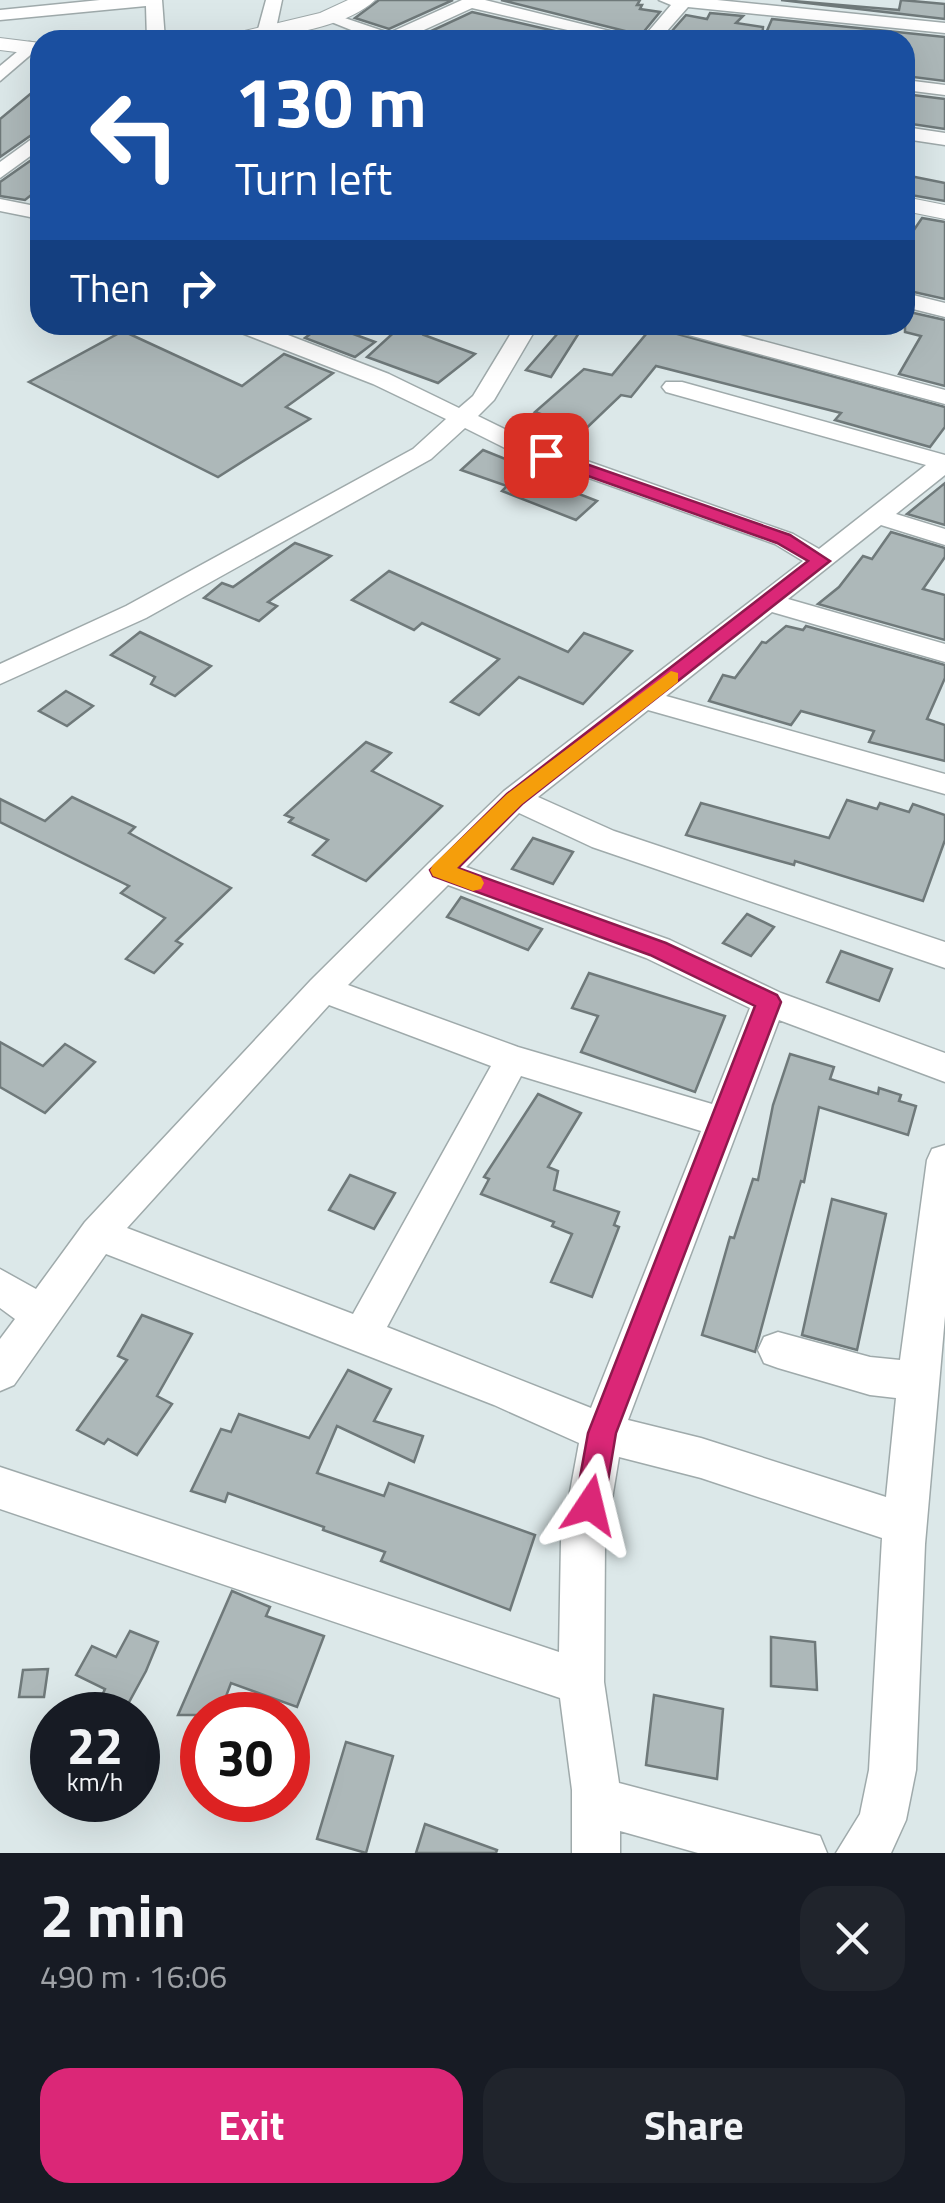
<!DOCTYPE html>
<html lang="en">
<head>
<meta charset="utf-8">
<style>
  :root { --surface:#171b24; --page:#20242c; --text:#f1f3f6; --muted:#9ea1a6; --accent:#db2777 }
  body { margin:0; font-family:"Titillium Web",sans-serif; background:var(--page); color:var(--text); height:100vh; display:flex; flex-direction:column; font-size:38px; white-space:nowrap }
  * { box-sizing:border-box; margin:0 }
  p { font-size:32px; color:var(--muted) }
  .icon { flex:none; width:55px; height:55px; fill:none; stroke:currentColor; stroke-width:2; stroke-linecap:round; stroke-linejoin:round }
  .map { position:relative; height:1853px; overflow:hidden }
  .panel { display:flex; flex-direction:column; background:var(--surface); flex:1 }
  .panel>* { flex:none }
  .hud { position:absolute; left:30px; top:30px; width:885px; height:305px; border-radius:30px; box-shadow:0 10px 40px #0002; background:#1a4fa0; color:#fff; overflow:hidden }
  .speed { position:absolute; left:30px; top:1692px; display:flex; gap:20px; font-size:50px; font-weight:700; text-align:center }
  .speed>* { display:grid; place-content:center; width:130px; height:130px; border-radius:50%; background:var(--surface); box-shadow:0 10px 40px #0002; line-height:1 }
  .speed small { font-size:25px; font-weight:400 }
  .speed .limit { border:15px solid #d22; background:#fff; color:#111 }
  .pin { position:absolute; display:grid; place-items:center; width:85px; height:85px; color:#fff; margin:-42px; border-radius:20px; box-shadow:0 5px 15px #0006 }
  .me { position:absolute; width:110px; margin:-55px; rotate:10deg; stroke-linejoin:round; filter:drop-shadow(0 0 8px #0008) }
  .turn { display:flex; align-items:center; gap:35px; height:210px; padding:0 40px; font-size:45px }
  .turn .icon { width:130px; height:130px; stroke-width:2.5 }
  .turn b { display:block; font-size:70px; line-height:85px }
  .then { display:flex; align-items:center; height:95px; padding:0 40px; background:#0003; gap:20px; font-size:38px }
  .round { display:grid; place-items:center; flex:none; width:105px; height:105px; border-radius:30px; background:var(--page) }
  .summary { display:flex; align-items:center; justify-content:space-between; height:170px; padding:0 40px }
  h1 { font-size:60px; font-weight:700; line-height:75px }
  .button { display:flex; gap:20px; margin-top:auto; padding:20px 40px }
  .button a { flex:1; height:115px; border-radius:30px; background:var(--accent); color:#fff; font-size:40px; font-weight:700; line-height:115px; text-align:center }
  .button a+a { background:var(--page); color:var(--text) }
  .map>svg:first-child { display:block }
  .building { fill:#adb8b9; stroke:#6f797a; stroke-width:2.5 }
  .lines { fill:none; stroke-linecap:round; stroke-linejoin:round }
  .minor-casing { stroke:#9faaab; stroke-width:3 }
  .major-casing { stroke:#9faaab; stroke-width:2 }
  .minor { fill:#fff; fill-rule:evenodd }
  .major { fill:#fff; fill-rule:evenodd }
  .route { fill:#db2777; stroke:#8e194d; stroke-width:2.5 }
  .slow { fill:#f59e0b }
</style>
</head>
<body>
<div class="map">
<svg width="945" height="1853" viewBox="0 0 945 1853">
  <rect width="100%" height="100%" fill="#dce8e9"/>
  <g class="building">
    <path d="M 379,0 L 453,0 L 389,29 L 355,18 Z"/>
    <path d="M 501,0 L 640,0 L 637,5 L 642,5 L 640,9 L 660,12 L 641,35 Z"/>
    <path d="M 781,0 L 899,10 L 901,0 L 945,4 L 945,19 Z"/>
    <path d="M 472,12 L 594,40 L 459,40 L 429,32 Z"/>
    <path d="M 710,13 L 743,16 L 736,23 L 763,27 L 762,40 L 664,40 L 686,15 L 707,19 Z"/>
    <path d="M 772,19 L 945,37 L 945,81 L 905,76 L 905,40 L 797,32 L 794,40 L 763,40 Z"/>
    <path d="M 40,86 L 40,129 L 0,157 L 0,119 Z"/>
    <path d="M 905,94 L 945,99 L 945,129 L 905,123 Z"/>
    <path d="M 40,154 L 40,185 L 32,191 L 35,192 L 25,200 L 0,196 L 0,182 Z"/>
    <path d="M 905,175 L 945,183 L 945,201 L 905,194 Z"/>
    <path d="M 922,218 L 945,222 L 945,299 L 905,290 L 905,243 Z"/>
    <path d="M 905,311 L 945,320 L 945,386 L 899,374 L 921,336 L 905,332 Z"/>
    <path d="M 322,325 L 329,325 L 375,342 L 355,357 L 305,338 Z"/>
    <path d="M 402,325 L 435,325 L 424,335 L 475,354 L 438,383 L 367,357 Z"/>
    <path d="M 565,325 L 584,325 L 551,377 L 526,370 Z"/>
    <path d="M 652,327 L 945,407 L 945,427 L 930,447 L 835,420 L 841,413 L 656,366 L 631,397 L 621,395 L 574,440 L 543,430 L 555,419 L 535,412 L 584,369 L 612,375 Z"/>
    <path d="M 123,331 L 242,386 L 284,354 L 333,373 L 286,407 L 310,419 L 218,477 L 29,382 Z"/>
    <path d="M 483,450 L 555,479 L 551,483 L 597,501 L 576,520 L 502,491 L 507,486 L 461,470 Z"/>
    <path d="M 945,483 L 945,525 L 907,514 Z"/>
    <path d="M 891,532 L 945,548 L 945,557 L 923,589 L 945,595 L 945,640 L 818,604 L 839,587 L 863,556 L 872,559 Z"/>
    <path d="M 295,543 L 331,556 L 268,602 L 277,606 L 259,621 L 204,598 L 222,583 L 233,587 Z"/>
    <path d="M 389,571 L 568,652 L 584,633 L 632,651 L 583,704 L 519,677 L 479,715 L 451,702 L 499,659 L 422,623 L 414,630 L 352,600 Z"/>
    <path d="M 786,626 L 803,630 L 806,626 L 945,665 L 945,678 L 927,719 L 945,725 L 945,761 L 869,742 L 874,731 L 801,711 L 791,725 L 709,701 L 723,675 L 735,678 L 762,642 L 766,643 Z"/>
    <path d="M 140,632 L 211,666 L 175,696 L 151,684 L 155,677 L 111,655 Z"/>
    <path d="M 66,691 L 93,706 L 67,726 L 39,711 Z"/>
    <path d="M 366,742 L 391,753 L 372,771 L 442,806 L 366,881 L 313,855 L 328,840 L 289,822 L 293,818 L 285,815 Z"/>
    <path d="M 72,797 L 135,827 L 129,833 L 231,888 L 176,941 L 182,944 L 154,973 L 126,959 L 165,918 L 121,893 L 129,886 L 0,822 L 0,799 L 45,821 Z"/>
    <path d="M 847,800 L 877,809 L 880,803 L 909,812 L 913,804 L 945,815 L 945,840 L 923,901 L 795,861 L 794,865 L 686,835 L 701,803 L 829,838 Z"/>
    <path d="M 533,838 L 573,852 L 553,884 L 512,869 Z"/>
    <path d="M 461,897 L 542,929 L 528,950 L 447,917 Z"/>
    <path d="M 747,914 L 774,927 L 751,956 L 723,943 Z"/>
    <path d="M 841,951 L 892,969 L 879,1001 L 827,982 Z"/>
    <path d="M 589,973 L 725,1016 L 695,1092 L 581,1052 L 598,1016 L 572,1008 Z"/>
    <path d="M 0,1042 L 43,1066 L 65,1044 L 95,1062 L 45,1113 L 0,1087 Z"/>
    <path d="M 790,1054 L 834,1067 L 830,1079 L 878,1094 L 879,1088 L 901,1095 L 899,1101 L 916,1106 L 908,1135 L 819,1107 L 804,1182 L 801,1181 L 755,1352 L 702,1335 L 730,1237 L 734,1238 L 753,1179 L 758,1180 L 773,1105 Z"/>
    <path d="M 538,1094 L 581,1113 L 548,1167 L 558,1171 L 554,1190 L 619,1212 L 614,1225 L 619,1227 L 592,1297 L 551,1282 L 572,1234 L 552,1226 L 554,1222 L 481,1194 L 489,1179 L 484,1177 Z"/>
    <path d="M 350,1175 L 395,1193 L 374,1229 L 329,1210 Z"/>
    <path d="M 832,1199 L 886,1214 L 857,1350 L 802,1335 Z"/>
    <path d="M 142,1315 L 192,1334 L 157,1396 L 172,1404 L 137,1455 L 108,1439 L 104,1444 L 77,1430 L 127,1360 L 118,1356 Z"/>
    <path d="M 348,1370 L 391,1389 L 374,1421 L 423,1436 L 414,1462 L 337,1426 L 317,1473 L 384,1496 L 389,1483 L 535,1535 L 510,1610 L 381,1561 L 385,1552 L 323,1530 L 324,1527 L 228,1493 L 225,1502 L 191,1491 L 221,1429 L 231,1432 L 239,1414 L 309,1438 Z"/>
    <path d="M 232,1591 L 270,1607 L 266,1616 L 324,1636 L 297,1707 L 231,1683 L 219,1715 L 178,1715 Z"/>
    <path d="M 130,1631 L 158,1642 L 146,1671 L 122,1715 L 93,1715 L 105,1689 L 76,1675 L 92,1646 L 116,1657 Z"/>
    <path d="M 771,1637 L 815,1642 L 817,1690 L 771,1686 Z"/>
    <path d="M 48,1669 L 44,1697 L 19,1697 L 23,1670 Z"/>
    <path d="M 654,1695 L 723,1709 L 717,1779 L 646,1765 Z"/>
    <path d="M 346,1742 L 393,1756 L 366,1853 L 317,1839 Z"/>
    <path d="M 425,1824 L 497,1850 L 496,1853 L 416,1853 Z"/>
  </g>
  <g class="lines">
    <defs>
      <g id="minor">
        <path d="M 100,0 L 162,0 L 165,40 L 147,40 L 146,6 L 0,20 L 0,10 Z"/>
        <path d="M 266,0 L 282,0 L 275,33 L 266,38 L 257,33 Z"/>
        <path d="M 462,0 L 485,0 L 642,39 L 671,5 L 659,0 L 717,0 L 945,23 L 945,33 L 688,7 L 659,40 L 611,40 L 472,8 L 402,40 L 376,40 L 319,17 L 327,12 L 389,33 Z"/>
        <path d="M 29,42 L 35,43 L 35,51 L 0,81 L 0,66 Z"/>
        <path d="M 905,80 L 945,85 L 945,95 L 905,90 Z"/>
        <path d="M 905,127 L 945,133 L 945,145 L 905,139 Z"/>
        <path d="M 40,133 L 40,149 L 0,178 L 0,162 Z"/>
        <path d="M 0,199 L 40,207 L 40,219 L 0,211 Z"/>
        <path d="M 905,293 L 945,303 L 945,317 L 905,307 Z"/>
        <path d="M 231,325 L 262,325 L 389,374 L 459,408 L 473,396 L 516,325 L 538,325 L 494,400 L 478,416 L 525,439 L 793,534 L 819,549 L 926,465 L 666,392 L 662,387 L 666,382 L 682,382 L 945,455 L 945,475 L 896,514 L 945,529 L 945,545 L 881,525 L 788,599 L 945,644 L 945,662 L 772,612 L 666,696 L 945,774 L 945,794 L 648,710 L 538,797 L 614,831 L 945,942 L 945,968 L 592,847 L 519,813 L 466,867 L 670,940 L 781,993 L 945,1053 L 945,1082 L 779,1020 L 628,1420 L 701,1438 L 886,1497 L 896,1398 L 870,1395 L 778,1368 L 764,1363 L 758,1350 L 764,1337 L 778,1332 L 870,1357 L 900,1360 L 927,1160 L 932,1149 L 945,1145 L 945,1316 L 925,1544 L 916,1770 L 906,1820 L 891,1853 L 836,1853 L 860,1814 L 869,1770 L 882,1538 L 701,1478 L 619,1457 L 605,1541 L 604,1682 L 619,1783 L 820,1836 L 827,1853 L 698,1853 L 620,1831 L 620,1853 L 572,1853 L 572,1790 L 560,1698 L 0,1509 L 0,1467 L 559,1652 L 561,1541 L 579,1443 L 494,1405 L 106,1254 L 14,1385 L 0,1391 L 0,1339 L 15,1319 L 0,1308 L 0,1269 L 36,1289 L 85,1222 L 311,980 L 430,862 L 504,791 L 803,561 L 775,544 L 507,449 L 465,428 L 431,459 L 146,618 L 0,684 L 0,664 L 126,606 L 413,449 L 446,419 L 373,384 L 234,330 ZM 448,885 L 646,958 L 750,1008 L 712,1104 L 518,1047 L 348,985 ZM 329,1005 L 491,1066 L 353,1314 L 127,1228 ZM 521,1076 L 701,1131 L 591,1408 L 387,1327 Z"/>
        <path d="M 667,325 L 703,325 L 945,390 L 945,404 L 670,330 Z"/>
      </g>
      <g id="major">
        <path d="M 348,0 L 375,0 C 346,29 265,40 225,40 L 228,35 L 320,13 Z"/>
        <path d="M 0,38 L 40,43 L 40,55 L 0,50 Z"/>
        <path d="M 905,197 L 945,205 L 945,219 L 905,211 Z"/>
      </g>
    </defs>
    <use href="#minor" class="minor-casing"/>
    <use href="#major" class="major-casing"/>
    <use href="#minor" class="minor"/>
    <use href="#major" class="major"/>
  </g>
  <path class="route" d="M 546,450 L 790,535 L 830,561 L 522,804 L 458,868 L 666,943 L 777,995 L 781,1002 L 616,1433 L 604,1505 L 600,1516 L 590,1520 L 579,1516 L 575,1505 L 588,1433 L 755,1006 L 650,955 L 433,876 L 430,870 L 507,794 L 808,561 L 777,543 L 540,459 L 540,452 Z"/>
  <path class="slow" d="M 671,671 L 678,673 L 678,682 L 522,804 L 457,868 L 481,877 L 484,883 L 481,889 L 473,891 L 433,876 L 430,870 L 433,865 L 507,794 Z"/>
</svg>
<div class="speed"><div>22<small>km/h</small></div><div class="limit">30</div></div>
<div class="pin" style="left:546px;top:455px;background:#d93025"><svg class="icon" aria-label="arrive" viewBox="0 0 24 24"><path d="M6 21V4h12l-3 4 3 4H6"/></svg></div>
<svg class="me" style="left:590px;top:1505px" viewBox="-20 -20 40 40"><path d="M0-17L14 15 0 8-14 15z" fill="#db2777" stroke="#fff" stroke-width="4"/></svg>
<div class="hud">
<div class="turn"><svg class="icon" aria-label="left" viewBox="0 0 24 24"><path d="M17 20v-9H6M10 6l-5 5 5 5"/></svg><div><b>130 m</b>Turn left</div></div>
<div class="then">Then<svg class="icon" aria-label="right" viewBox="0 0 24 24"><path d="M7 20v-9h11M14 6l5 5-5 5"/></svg></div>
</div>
</div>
<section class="panel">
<div class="summary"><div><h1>2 min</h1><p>490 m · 16:06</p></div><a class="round"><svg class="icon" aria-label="close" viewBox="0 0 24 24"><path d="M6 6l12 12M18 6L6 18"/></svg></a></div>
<div class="button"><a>Exit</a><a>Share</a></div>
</section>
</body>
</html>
